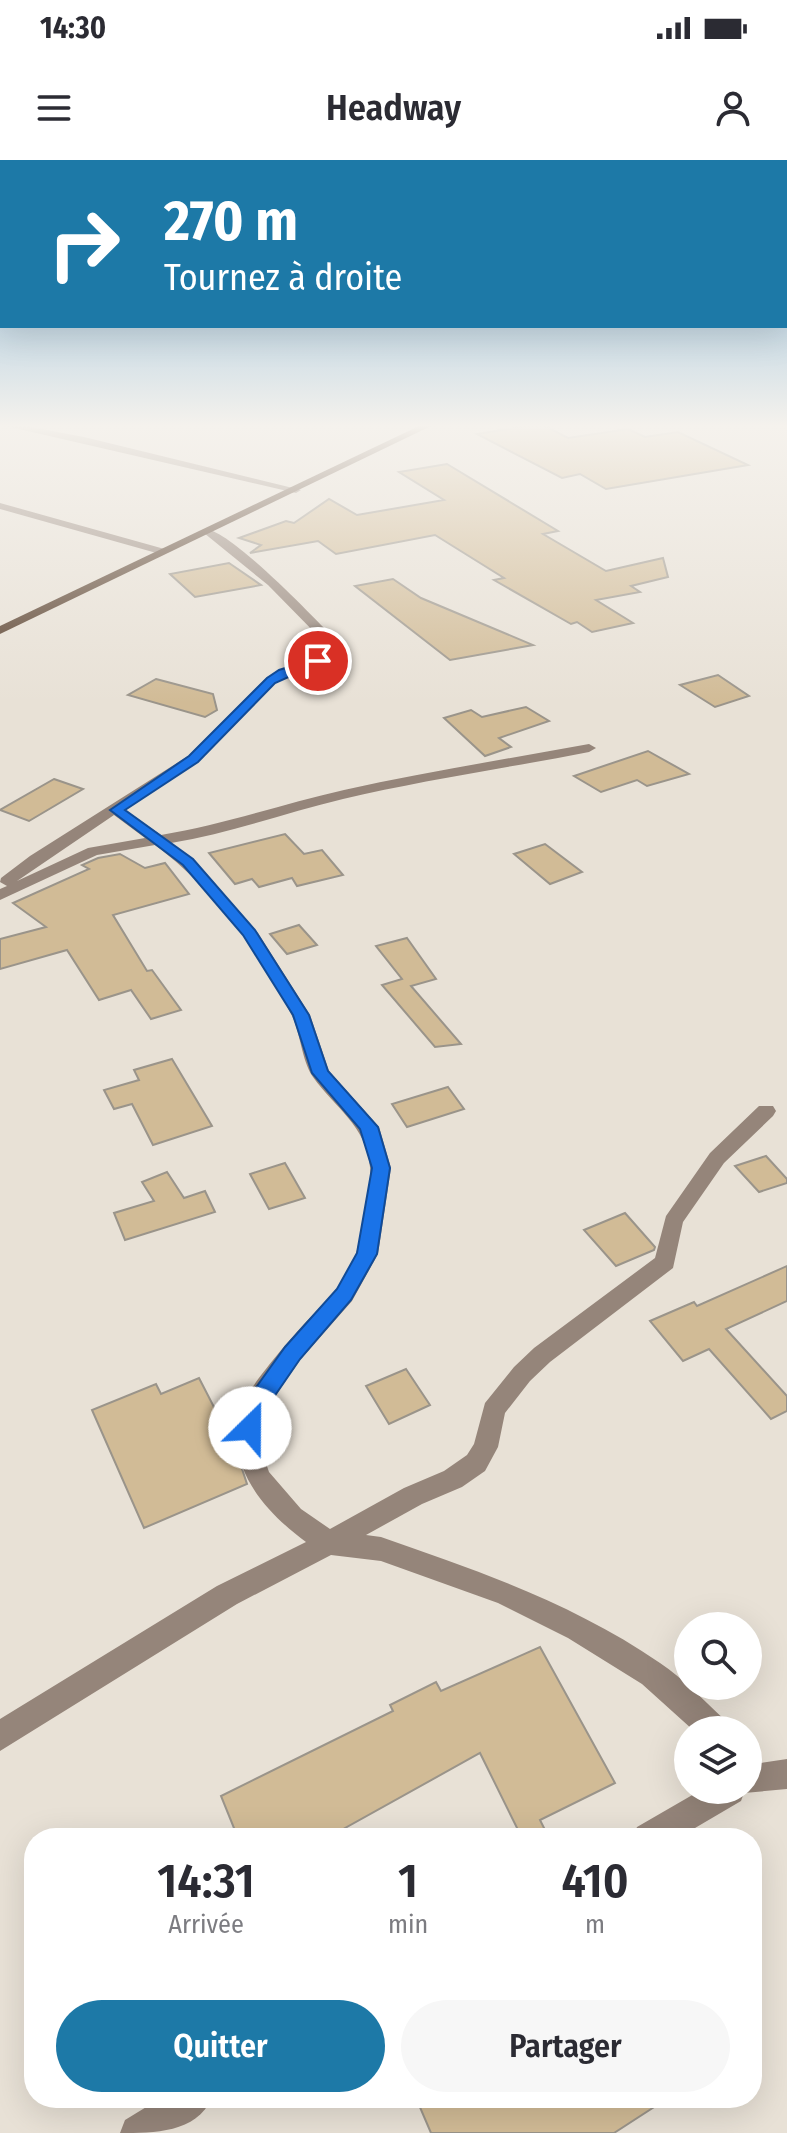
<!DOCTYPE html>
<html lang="fr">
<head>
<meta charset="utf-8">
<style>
  :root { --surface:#fff; --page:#f7f7f7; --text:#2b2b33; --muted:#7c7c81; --accent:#1d79a7 }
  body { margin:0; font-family:"Fira Sans Condensed",sans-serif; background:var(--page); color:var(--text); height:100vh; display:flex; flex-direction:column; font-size:30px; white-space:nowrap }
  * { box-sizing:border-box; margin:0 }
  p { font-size:26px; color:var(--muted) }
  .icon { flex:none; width:44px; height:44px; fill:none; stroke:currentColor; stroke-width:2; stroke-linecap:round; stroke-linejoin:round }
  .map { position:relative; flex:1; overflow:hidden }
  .panel { position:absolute; left:24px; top:1668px; width:738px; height:280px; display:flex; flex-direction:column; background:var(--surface); border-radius:32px; box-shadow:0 8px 32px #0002 }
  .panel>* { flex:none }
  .top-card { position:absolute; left:0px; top:0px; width:788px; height:168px; box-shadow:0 8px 32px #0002; background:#1d79a7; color:#fff; overflow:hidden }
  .controls { position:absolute; left:674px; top:1452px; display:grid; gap:16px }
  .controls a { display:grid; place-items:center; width:88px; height:88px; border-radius:50%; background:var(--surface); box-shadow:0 8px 32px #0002; font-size:40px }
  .pin { position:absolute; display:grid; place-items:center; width:68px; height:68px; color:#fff; margin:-34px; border:4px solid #fff; border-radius:50%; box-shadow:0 2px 8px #0007 }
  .me { position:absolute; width:88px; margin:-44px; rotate:23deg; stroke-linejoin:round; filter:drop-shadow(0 0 6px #0008) }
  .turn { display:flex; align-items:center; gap:28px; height:168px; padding:0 32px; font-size:36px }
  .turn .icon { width:104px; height:104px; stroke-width:2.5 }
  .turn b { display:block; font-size:56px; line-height:68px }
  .eta { display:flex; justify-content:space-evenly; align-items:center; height:136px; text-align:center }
  .eta b { font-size:48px; font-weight:600; line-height:56px }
  .action { display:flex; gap:16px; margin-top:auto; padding:16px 32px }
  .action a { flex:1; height:92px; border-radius:48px; background:var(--accent); color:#fff; font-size:32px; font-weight:600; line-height:92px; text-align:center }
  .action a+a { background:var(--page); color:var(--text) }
  .status { display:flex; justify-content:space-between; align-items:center; height:56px; padding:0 40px; background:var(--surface); direction:ltr }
  .status svg { height:22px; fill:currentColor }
  header { display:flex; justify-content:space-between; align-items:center; height:104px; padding:0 32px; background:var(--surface); font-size:36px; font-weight:600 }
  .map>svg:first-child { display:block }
  .building { fill:#d1bb96; stroke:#9a948a; stroke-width:2 }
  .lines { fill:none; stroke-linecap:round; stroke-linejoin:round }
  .minor { fill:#95857a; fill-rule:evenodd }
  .major { fill:#543b28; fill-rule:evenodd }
  .route { fill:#1a73e8; stroke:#114b97; stroke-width:2 }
</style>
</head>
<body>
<div class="status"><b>14:30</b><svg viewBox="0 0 49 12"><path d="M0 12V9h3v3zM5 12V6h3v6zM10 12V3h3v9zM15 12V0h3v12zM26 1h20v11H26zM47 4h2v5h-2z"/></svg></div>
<header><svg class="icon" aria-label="menu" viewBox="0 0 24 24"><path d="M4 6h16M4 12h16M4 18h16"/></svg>Headway<svg class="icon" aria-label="person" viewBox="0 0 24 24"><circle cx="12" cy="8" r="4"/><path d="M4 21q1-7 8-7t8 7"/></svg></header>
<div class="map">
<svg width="787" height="1973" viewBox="0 0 787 1973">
  <rect width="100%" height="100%" fill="#e8e1d6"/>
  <g class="building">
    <path d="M 526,266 L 545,266 L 568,278 L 628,269 L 645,277 L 678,272 L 748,305 L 606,329 L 580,314 L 562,318 L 477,274 Z"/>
    <path d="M 447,304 L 558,371 L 543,374 L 606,411 L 663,398 L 668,417 L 631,426 L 640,432 L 596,440 L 633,463 L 592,472 L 577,462 L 571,464 L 494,420 L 504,418 L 435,375 L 336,394 L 318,381 L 250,393 L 261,385 L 239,378 L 286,361 L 294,363 L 329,339 L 357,355 L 444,340 L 399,312 Z"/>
    <path d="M 229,403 L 261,425 L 195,437 L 170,414 Z"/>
    <path d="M 393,419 L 421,438 L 533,485 L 450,500 L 355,426 Z"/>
    <path d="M 718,515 L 749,536 L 715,547 L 680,525 Z"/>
    <path d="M 156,519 L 213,534 L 217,550 L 205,557 L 128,535 Z"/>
    <path d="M 526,547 L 549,561 L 499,578 L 511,587 L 485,596 L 444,558 L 471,550 L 482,557 Z"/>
    <path d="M 648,591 L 689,614 L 647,626 L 637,620 L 601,632 L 574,616 Z"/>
    <path d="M 54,619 L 83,629 L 29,661 L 0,650 Z"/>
    <path d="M 285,674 L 304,694 L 322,690 L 343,715 L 297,726 L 292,718 L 259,727 L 252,719 L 235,724 L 209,693 Z"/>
    <path d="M 545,684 L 582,712 L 550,724 L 514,694 Z"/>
    <path d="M 120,694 L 145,708 L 165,703 L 189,734 L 113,755 L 147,811 L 152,810 L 181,850 L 151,859 L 131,830 L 99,840 L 67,790 L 0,809 L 0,779 L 46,767 L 13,743 L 89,709 L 82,705 L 98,698 Z"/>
    <path d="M 299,765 L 317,785 L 287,794 L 270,774 Z"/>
    <path d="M 407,778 L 436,819 L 411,826 L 461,884 L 435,887 L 382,825 L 402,819 L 376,786 Z"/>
    <path d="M 172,899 L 212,966 L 153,985 L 132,944 L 114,949 L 104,930 L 139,920 L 134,910 Z"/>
    <path d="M 448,927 L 464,949 L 407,967 L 392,944 Z"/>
    <path d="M 766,996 L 787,1019 L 787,1023 L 759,1032 L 735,1006 Z"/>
    <path d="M 285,1003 L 305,1038 L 269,1049 L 250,1014 Z"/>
    <path d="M 167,1012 L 184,1038 L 205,1031 L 215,1052 L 125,1080 L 114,1053 L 154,1041 L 142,1022 Z"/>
    <path d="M 625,1053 L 655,1087 L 654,1090 L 616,1106 L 584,1070 Z"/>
    <path d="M 787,1106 L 787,1141 L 726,1169 L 787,1236 L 787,1251 L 771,1259 L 709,1189 L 683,1201 L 650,1161 L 694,1142 L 697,1146 Z"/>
    <path d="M 406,1209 L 430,1245 L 389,1264 L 366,1226 Z"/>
    <path d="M 199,1218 L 235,1288 L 247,1324 L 144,1368 L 92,1250 L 156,1224 L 161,1234 Z"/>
    <path d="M 540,1487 L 615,1623 L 540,1660 L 549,1678 L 522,1678 L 480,1593 L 327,1678 L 238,1678 L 221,1636 L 393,1551 L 390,1545 L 436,1522 L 441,1531 Z"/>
    <path d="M 416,1938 L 668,1938 L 614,1973 L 431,1973 Z"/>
  </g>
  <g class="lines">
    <g class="minor">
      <path d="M 6,266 L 25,266 L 84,277 L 301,330 L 296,333 Z"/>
      <path d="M 0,343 L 168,390 L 169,392 L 160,394 L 0,349 Z"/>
      <path d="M 204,369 C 229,368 314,458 334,478 L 336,488 L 321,502 L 275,523 L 198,602 L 124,649 L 161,675 C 223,665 282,644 344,630 C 425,612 507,599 589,584 L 596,588 L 589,592 C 507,608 424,620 343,639 C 285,653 230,673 171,683 L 193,699 L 258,773 L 310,855 L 329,911 L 379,967 L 391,1008 L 378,1094 L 352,1141 L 300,1200 L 264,1252 L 260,1286 L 269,1312 L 301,1349 L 330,1369 L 404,1328 L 444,1311 L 467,1295 L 474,1284 L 485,1243 L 514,1207 L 534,1188 L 655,1098 L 666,1056 L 710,993 L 759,946 L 773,946 L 776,951 L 773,956 L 724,1003 L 683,1062 L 673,1108 L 550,1202 L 530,1221 L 505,1253 L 498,1287 L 485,1311 L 462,1327 L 422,1344 L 366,1375 L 381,1377 C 479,1411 574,1444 660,1503 C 684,1519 704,1541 725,1560 L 730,1570 L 693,1570 L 642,1524 L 568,1478 L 498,1443 L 381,1401 L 331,1395 L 237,1444 L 0,1591 L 0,1559 L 217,1426 L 306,1382 C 264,1351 225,1307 240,1251 C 246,1229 288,1182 304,1164 C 324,1143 350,1119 357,1090 C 361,1072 372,1023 370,1007 C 366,965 335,948 313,917 C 301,899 301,873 291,854 C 260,791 212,727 155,685 L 97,695 L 0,740 L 0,729 L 7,726 L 0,722 L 1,718 L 30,696 L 188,596 L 267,517 L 305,500 L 324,487 L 324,482 L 268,425 L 204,373 ZM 114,655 L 145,678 L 88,688 L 17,721 Z"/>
      <path d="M 787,1599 L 787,1629 L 744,1633 L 741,1641 L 678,1678 L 632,1678 L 637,1667 L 701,1630 L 748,1630 L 748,1605 Z"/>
      <path d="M 161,1938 L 212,1938 C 196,1973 154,1973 120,1973 L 125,1960 Z"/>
    </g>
    <path class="major" d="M 419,266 L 431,266 L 0,474 L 0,466 Z"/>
  </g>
  <linearGradient id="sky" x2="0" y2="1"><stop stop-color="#7eb3d7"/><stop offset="0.49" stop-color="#f5f2ed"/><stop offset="1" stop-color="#f5f2ed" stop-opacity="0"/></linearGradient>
  <rect width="787" height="543" fill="url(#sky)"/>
  <path class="route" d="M 314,499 L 324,501 L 275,523 L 198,602 L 125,650 L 193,699 L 255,770 L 309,855 L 328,911 L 378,967 L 390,1008 L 377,1094 L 351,1140 L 300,1199 L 263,1253 L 258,1275 L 250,1278 L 242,1275 L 239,1268 L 244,1244 L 285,1187 L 337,1129 L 357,1093 L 372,1008 L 360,969 L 312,913 L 293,855 L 243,775 L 183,705 L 110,650 L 189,596 L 267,518 L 279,510 Z"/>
</svg>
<div class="controls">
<a><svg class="icon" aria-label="search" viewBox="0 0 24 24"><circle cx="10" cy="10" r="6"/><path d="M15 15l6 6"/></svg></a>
<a><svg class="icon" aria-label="layers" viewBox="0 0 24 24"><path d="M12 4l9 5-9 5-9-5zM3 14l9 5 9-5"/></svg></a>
</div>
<div class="pin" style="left:318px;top:501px;background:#d93025"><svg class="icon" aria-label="arrive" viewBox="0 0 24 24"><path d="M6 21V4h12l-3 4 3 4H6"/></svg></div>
<svg class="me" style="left:250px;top:1268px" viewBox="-20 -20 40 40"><circle r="19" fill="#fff"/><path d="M0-13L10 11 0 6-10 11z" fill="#1a73e8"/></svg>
<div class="top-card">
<div class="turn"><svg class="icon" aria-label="right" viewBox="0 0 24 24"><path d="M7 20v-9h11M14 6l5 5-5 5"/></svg><div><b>270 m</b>Tournez à droite</div></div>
</div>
<section class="panel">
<div class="eta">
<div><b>14:31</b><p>Arrivée</p></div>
<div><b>1</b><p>min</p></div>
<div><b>410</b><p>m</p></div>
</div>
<div class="action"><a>Quitter</a><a>Partager</a></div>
</section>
</div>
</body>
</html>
